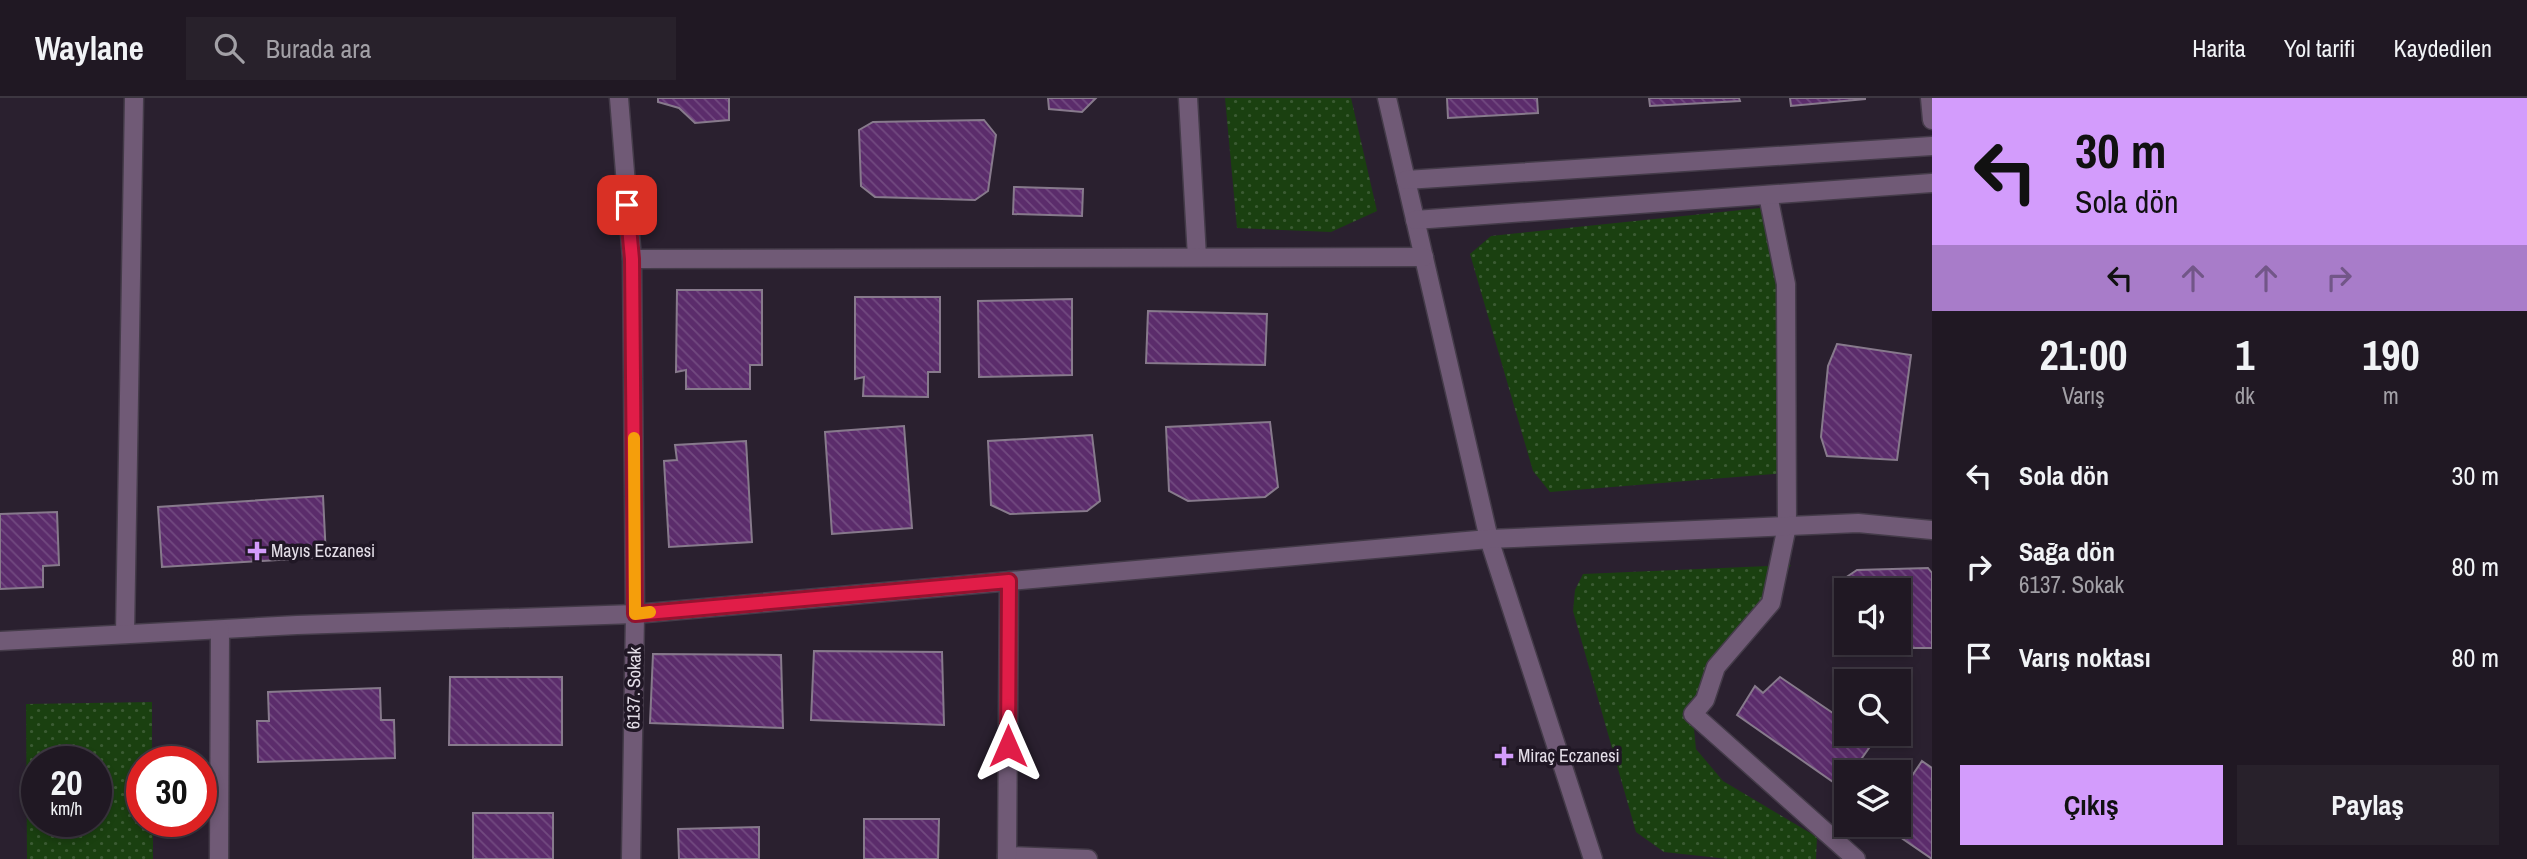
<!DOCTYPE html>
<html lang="tr">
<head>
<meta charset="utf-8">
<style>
  :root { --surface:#201823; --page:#28212b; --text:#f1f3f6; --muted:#a2a0a6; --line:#3d3741; --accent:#d39cfc }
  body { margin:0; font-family:"Archivo Narrow",sans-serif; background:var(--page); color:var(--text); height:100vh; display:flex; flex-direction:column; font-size:26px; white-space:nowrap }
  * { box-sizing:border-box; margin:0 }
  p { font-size:23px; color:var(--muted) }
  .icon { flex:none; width:38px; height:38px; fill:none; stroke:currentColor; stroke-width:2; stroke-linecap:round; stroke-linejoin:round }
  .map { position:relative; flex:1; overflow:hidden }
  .side { display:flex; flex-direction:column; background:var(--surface); width:595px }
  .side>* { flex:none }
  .guide { background:#d39cfc; color:#111; overflow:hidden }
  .tools { position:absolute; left:1834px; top:480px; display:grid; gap:14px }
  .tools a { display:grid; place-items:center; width:77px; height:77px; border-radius:0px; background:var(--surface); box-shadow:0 4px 10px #0003,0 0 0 2px var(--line); font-size:35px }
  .speed { position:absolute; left:21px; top:648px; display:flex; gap:14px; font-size:35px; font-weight:700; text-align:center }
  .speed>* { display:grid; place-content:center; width:91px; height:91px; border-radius:50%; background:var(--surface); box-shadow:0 4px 10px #0003,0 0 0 2px var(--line); line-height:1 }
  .speed small { font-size:18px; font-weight:400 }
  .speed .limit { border:10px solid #d22; background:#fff; color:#111 }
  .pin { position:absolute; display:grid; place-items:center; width:60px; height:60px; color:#fff; margin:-30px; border-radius:14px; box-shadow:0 4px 10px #0006 }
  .me { position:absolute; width:77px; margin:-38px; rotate:0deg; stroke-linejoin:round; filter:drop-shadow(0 0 5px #0008) }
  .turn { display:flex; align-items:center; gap:24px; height:147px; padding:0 28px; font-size:32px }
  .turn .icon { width:91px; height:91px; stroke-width:2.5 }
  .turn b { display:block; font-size:49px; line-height:60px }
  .lanes { display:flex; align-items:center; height:66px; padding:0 28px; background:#0003; justify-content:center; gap:35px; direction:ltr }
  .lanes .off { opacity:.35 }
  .eta { display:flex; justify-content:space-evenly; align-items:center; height:119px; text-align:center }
  .eta b { font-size:42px; font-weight:700; line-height:49px }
  .action { display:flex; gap:14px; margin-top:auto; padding:14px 28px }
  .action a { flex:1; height:80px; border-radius:0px; background:var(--accent); color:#111; font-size:28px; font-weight:700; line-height:80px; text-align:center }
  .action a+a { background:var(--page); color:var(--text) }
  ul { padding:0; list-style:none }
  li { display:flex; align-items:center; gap:21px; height:91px; padding:0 28px }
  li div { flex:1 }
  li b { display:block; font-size:26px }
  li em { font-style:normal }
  header { display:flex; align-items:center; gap:42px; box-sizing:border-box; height:98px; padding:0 35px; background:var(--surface); border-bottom:2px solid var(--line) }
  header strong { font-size:33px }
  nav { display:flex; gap:38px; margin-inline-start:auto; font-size:24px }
  .search { width:490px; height:63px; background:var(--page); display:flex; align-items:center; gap:18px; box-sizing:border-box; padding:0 24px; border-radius:0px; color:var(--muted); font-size:26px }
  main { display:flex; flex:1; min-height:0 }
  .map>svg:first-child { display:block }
  .grass { fill:url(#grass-dots); fill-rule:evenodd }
  .building { fill:url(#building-back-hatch); stroke:#877a8c; stroke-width:2 }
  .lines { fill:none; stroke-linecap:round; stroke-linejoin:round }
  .minor-casing { stroke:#443b49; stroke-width:21 }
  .minor { stroke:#705a76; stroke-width:18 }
  .route-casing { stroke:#92132f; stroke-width:18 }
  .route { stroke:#e11d48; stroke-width:12 }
  .slow { stroke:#f59e0b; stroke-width:12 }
  .poi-dot { fill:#d39cfc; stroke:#201725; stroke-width:2.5 }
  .labels { text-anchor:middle; stroke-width:7; stroke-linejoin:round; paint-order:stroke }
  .poi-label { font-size:18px; fill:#e4dee8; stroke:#201725; text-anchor:start }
  .street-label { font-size:18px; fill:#e4dee8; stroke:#201725 }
</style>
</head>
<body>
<header>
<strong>Waylane</strong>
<div class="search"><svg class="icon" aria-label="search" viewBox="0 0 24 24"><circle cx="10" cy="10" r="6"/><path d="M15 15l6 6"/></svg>Burada ara</div>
<nav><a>Harita</a><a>Yol tarifi</a><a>Kaydedilen</a></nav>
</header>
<main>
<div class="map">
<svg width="1932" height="761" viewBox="0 0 1932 761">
  <defs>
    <pattern id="grass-dots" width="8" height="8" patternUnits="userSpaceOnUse" patternTransform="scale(1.75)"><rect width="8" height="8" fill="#1a4010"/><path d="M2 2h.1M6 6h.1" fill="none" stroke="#3b5b33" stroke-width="1.8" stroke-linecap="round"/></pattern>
    <pattern id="building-back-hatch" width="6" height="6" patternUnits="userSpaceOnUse" patternTransform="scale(1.75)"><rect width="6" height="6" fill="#5b2c6b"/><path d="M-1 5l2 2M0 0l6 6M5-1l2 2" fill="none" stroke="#724a80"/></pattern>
  </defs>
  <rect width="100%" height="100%" fill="#2a202f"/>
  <g class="grass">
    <path d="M 1225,0 L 1351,0 L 1377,113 L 1331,134 L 1237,130 Z"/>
    <path d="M 1770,109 L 1786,144 L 1797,374 L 1550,394 L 1533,373 L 1470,156 L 1491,138 Z"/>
    <path d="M 1791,467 L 1692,611 L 1696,651 L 1723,683 L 1817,739 L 1816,761 L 1728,761 L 1664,754 L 1636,734 L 1573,513 L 1575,492 L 1583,476 Z"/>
    <path d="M 152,604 L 152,663 L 142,663 L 142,723 L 153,723 L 153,761 L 27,761 L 26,606 ZM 96,663 L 96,723 L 37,723 L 37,663 Z"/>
  </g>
  <g class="building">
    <path d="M 658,0 L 729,0 L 729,22 L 695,25 L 679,10 L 658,4 Z"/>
    <path d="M 1048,0 L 1096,0 L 1082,14 L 1049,11 Z"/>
    <path d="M 1447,0 L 1537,0 L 1538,15 L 1448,20 Z"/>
    <path d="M 1649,0 L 1739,0 L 1740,3 L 1650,8 Z"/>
    <path d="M 1790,0 L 1865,0 L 1865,1 L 1791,8 Z"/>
    <path d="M 984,22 L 996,37 L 988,93 L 975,102 L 875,99 L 861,88 L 859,32 L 873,24 Z"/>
    <path d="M 1014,89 L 1083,91 L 1082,118 L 1013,116 Z"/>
    <path d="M 677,192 L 762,192 L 762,267 L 750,267 L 750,291 L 686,291 L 686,272 L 676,274 Z"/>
    <path d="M 855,199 L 940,199 L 940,274 L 928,274 L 928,299 L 863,298 L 864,279 L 855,281 Z"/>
    <path d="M 1072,201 L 1072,277 L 979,279 L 978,203 Z"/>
    <path d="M 1148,213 L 1267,216 L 1265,267 L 1146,265 Z"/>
    <path d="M 1837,246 L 1911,257 L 1897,362 L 1827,358 L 1821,339 L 1828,268 Z"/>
    <path d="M 1270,324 L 1278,389 L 1265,399 L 1188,403 L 1169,393 L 1166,329 Z"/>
    <path d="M 904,328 L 912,430 L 832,436 L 825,334 Z"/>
    <path d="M 1092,337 L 1100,403 L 1087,413 L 1010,416 L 991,407 L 988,343 Z"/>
    <path d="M 746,343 L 752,444 L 669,449 L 664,363 L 677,362 L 675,347 Z"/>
    <path d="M 323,398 L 326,459 L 162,469 L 158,409 Z"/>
    <path d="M 57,414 L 59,467 L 43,468 L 43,489 L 0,491 L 0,416 Z"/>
    <path d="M 1928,470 L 1932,475 L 1932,550 L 1868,550 L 1861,544 L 1899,544 L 1899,492 L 1846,492 L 1846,503 L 1842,498 L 1845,480 L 1857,472 Z"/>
    <path d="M 814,553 L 942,554 L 944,627 L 811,622 Z"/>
    <path d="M 653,556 L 781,557 L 783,630 L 650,625 Z"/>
    <path d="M 450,579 L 562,579 L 562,647 L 449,647 Z"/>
    <path d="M 1780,579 L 1846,624 L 1846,635 L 1863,635 L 1874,643 L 1862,660 L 1873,667 L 1868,674 L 1846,674 L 1846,693 L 1737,617 L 1755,588 L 1763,595 Z"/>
    <path d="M 380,590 L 381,622 L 394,622 L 395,660 L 258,664 L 257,623 L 269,623 L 268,594 Z"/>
    <path d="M 1922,663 L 1932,670 L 1932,761 L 1881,726 L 1899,726 L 1899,697 Z"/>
    <rect x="473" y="715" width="80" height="46"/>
    <path d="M 864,721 L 939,721 L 938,761 L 864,761 Z"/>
    <path d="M 759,729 L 759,761 L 679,761 L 678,731 Z"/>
  </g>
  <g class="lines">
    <defs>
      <g id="minor">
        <path d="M 619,0 L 632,161 L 635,516 L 631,761"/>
        <path d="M 1188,0 L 1197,159"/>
        <path d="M 1387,0 L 1489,441 L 1593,761"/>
        <path d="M 1930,0 L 1932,22"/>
        <path d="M 1406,82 L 1932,48"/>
        <path d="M 1768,97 L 1786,186 L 1787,428 L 1771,505 L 1716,569 L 1705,602 L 1693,616 L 1856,761"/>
        <path d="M 1415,122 L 1932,85"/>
        <path d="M 632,161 L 1424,159"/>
        <path d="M 125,536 L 134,0"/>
        <path d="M 0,543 L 297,527 L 635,516 L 1489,441 L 1858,425 L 1932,432"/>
        <path d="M 1007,758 L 1088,761"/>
        <path d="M 219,761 L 220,532"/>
        <path d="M 1007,761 L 1009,483"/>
      </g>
    </defs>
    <use href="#minor" class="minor-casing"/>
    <use href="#minor" class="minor"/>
  </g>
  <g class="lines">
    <defs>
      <path id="route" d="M 627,107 L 632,161 L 635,516 L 1009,483 L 1008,648"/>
    </defs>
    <use href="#route" class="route-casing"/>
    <use href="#route" class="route"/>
    <path class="slow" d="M 634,340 L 635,516 L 650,514"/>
  </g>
  <g class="poi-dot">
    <path d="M253.5 442.5h7v7h7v7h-7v7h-7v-7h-7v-7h7z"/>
    <path d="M1500.5 647.5h7v7h7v7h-7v7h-7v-7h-7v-7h7z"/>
  </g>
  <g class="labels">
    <g class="poi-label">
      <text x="271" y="459">Mayıs Eczanesi</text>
      <text x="1518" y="664">Miraç Eczanesi</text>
    </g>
    <g class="street-label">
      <text transform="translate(634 590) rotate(-89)" y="6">6137. Sokak</text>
    </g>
  </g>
</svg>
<div class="tools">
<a><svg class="icon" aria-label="sound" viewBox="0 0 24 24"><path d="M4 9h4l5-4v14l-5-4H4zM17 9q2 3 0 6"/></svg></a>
<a><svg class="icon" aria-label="search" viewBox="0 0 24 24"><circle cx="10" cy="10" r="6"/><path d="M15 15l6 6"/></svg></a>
<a><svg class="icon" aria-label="layers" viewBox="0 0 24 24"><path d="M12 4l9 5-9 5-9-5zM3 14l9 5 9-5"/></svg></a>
</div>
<div class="speed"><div>20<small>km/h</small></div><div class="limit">30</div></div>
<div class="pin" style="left:627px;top:107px;background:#d93025"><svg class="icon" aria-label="arrive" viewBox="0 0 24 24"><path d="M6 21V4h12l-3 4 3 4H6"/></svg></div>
<svg class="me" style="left:1008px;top:648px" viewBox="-20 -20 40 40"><path d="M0-17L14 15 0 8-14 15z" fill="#e11d48" stroke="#fff" stroke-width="4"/></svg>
</div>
<section class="side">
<div class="guide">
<div class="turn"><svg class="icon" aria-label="left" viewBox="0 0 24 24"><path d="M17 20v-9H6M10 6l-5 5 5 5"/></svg><div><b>30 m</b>Sola dön</div></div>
<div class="lanes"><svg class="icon" aria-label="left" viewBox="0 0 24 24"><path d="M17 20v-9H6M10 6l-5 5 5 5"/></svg><svg class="icon off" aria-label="ahead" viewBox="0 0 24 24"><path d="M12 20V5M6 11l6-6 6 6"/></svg><svg class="icon off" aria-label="ahead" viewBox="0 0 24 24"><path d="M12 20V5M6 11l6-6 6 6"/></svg><svg class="icon off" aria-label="right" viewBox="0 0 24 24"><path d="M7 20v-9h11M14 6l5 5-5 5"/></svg></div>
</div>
<div class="eta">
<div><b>21:00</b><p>Varış</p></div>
<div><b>1</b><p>dk</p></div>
<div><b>190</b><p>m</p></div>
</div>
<ul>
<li><svg class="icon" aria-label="left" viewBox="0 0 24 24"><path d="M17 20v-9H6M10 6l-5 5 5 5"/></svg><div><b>Sola dön</b></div><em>30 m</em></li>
<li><svg class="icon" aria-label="right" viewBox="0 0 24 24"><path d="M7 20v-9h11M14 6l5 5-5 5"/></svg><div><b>Sağa dön</b><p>6137. Sokak</p></div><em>80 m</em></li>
<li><svg class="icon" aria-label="arrive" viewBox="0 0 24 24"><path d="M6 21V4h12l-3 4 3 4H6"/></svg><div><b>Varış noktası</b></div><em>80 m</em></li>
</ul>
<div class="action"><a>Çıkış</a><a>Paylaş</a></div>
</section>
</main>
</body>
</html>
